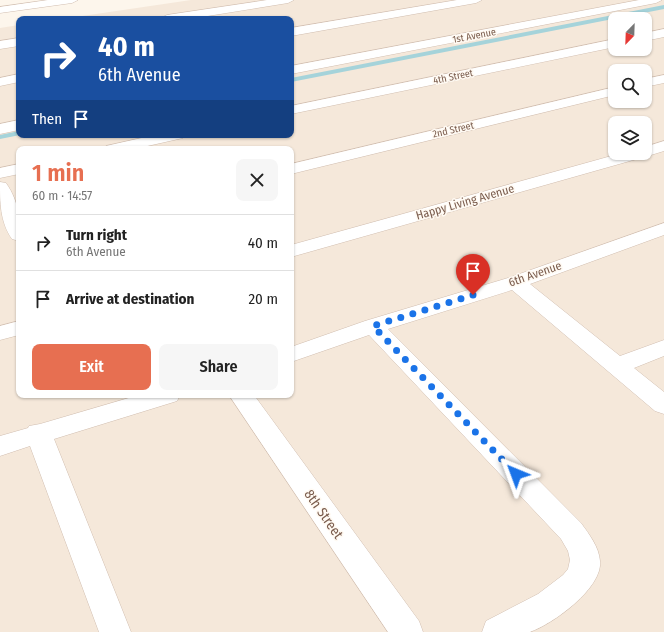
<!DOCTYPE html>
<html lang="en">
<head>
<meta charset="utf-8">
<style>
  :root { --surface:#fff; --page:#f6f6f6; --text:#222; --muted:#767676; --line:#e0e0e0; --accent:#e76f51 }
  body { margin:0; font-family:"Fira Sans Condensed",sans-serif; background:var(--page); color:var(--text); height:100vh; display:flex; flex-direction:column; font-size:15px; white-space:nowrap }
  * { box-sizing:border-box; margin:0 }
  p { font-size:13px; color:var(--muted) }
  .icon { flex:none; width:22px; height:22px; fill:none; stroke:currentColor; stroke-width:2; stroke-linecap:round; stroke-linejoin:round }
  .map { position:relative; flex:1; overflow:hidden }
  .details { position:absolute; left:16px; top:146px; width:278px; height:252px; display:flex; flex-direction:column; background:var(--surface); border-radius:8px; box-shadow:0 1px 3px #0004 }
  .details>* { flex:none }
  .top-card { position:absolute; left:16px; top:16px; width:278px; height:122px; border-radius:8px; box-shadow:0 1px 3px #0004; background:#1a4fa0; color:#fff; overflow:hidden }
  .needle { width:26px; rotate:203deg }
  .buttons { position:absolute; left:608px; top:12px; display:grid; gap:8px }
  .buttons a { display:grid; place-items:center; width:44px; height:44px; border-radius:8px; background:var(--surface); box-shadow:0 1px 3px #0004; font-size:20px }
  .pin { position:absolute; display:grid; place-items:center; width:34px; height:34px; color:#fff; margin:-41px -17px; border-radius:50% 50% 50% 0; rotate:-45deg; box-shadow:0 0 4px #0007 }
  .pin .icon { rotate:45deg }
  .me { position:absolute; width:44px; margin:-22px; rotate:316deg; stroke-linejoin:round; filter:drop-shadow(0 0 3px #0008) }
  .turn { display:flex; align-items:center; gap:14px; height:84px; padding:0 16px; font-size:18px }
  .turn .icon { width:52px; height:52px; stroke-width:2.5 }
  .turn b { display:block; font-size:28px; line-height:34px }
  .then { display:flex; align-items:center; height:38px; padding:0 16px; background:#0003; gap:8px; font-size:15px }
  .round { display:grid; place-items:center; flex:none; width:42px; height:42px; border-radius:8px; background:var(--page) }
  .head { display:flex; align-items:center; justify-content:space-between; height:68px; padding:0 16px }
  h1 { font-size:24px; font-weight:600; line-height:30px; color:var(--accent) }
  .action { display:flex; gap:8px; margin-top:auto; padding:8px 16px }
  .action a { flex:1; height:46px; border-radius:8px; background:var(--accent); color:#fff; font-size:16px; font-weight:600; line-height:46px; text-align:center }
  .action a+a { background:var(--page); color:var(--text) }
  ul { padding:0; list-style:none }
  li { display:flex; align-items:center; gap:12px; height:56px; padding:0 16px; border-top:1px solid var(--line) }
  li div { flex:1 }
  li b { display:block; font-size:15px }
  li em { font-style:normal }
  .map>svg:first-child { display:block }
  .residential { fill:#f5e8da; fill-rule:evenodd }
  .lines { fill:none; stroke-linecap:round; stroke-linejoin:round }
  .stream { fill:#a5d3da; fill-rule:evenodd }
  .minor-casing { stroke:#d1beb0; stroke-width:1 }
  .minor { fill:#fff; fill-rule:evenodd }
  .route { stroke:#1a73e8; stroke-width:7; stroke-dasharray:0 12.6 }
  .labels { text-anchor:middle; stroke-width:3; stroke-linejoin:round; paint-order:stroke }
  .far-street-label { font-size:10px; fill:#7a5c4d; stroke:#fffaf3 }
  .street-label { font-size:12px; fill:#7a5c4d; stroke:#fffaf3 }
  .near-street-label { font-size:14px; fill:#7a5c4d; stroke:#fffaf3 }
</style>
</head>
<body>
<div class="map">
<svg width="664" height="632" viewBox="0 0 664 632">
  <rect width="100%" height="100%" fill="#fdf6ec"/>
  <path class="residential" d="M 191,0 L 664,0 L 664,632 L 0,632 L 0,28 L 19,25 L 19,135 L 291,135 L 291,19 L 62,19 ZM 615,19 L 645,19 L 645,49 L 615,49 ZM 615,71 L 645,71 L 645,101 L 615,101 ZM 615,123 L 645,123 L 645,153 L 615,153 ZM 19,149 L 291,149 L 291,395 L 19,395 Z"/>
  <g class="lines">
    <g class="stream">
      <path d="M 664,5 L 664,9 L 291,82 L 291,78 Z"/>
      <path d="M 19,131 L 20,135 L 0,139 L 0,135 Z"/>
    </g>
    <defs>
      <g id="minor">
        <path d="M 48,0 L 78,0 L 72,3 L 0,13 L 0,7 Z"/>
        <path d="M 267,0 L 294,0 L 288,3 L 189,19 L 161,19 L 163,17 L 167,15 Z"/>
        <path d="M 457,0 L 482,0 L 476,3 L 291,36 L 291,28 Z"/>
        <path d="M 639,0 L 662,0 L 656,3 L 291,74 L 291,66 Z"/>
        <path d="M 664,29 L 664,37 L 645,41 L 645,33 Z"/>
        <path d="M 19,38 L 19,46 L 0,49 L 0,41 Z"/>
        <path d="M 615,39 L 615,47 L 291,114 L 291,106 Z"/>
        <path d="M 19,74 L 19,82 L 0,86 L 0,78 Z"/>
        <path d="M 664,75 L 664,83 L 645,87 L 645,79 Z"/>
        <path d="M 615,87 L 615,95 L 291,174 L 291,164 Z"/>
        <path d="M 19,120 L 19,130 L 0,134 L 0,124 Z"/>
        <path d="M 155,135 L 185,135 L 183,138 L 134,149 L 104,149 L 106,146 Z"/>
        <path d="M 664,141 L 664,151 L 651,155 L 291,257 L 291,245 L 622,153 L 645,153 L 645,147 Z"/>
        <path d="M 19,164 L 19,174 L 0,178 L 0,168 Z"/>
        <path d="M 0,182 L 6,183 C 20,203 19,219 19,241 L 12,239 C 0,222 0,202 0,182 Z"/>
        <path d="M 664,223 L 664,235 L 530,284 L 620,356 L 664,340 L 664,356 L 634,368 L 664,392 L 664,414 L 655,411 L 512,290 L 388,329 L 581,523 C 589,534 599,547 600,561 C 603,588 553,624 530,632 C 521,632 493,632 482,632 L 486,621 L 538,594 L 563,575 L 568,569 L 570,560 L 568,551 L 561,539 L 369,335 L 291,362 L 291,347 L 365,321 L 508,278 Z"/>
        <path d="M 19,321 L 19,335 L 0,340 L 0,326 Z"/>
        <path d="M 139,395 L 180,395 L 177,401 L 54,439 L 131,632 L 99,632 L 30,446 L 0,456 L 0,436 L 28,428 L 29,426 L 40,424 Z"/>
        <path d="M 229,395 L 254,395 L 419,621 L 423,632 L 388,632 Z"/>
      </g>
    </defs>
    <use href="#minor" class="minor-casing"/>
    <use href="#minor" class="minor"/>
  </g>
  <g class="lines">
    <path class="route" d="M 473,295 L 373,326 L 516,474"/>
  </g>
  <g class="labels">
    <g class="far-street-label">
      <text transform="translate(474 35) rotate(-11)" y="4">1st Avenue</text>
      <text transform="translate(453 76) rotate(-12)" y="4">4th Street</text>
      <text transform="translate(453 129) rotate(-13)" y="4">2nd Street</text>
    </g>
    <g class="street-label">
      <text transform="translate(465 202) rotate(-16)" y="4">Happy Living Avenue</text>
      <text transform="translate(535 274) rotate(-19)" y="4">6th Avenue</text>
    </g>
    <g class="near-street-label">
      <text transform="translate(324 514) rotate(55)" y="5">8th Street</text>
    </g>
  </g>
</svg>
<div class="buttons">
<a><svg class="needle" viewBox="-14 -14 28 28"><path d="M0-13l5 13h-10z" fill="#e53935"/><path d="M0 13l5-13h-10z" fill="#767676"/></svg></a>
<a><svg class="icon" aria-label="search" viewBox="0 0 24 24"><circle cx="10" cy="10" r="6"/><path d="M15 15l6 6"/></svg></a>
<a><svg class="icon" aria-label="layers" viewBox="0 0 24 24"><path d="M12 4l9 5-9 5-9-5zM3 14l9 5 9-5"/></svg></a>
</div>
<div class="pin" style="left:473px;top:295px;background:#d93025"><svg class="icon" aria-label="arrive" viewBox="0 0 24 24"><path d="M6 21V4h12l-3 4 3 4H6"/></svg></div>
<svg class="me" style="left:516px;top:474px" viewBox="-20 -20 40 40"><path d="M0-17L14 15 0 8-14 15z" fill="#1a73e8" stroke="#fff" stroke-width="4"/></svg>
<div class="top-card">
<div class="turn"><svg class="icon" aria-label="right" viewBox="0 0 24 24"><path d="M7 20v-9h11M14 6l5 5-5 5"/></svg><div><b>40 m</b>6th Avenue</div></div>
<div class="then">Then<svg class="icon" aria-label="arrive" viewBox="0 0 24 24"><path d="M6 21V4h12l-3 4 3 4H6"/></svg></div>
</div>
<section class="details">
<div class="head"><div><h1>1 min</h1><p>60 m · 14:57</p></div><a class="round"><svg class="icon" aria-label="close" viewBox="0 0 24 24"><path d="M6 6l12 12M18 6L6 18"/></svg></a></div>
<ul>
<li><svg class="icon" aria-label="right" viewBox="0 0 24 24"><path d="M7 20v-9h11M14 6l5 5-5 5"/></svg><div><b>Turn right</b><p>6th Avenue</p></div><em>40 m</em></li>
<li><svg class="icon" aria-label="arrive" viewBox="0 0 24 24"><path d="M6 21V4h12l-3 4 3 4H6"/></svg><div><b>Arrive at destination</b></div><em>20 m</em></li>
</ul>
<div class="action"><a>Exit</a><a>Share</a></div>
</section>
</div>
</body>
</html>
